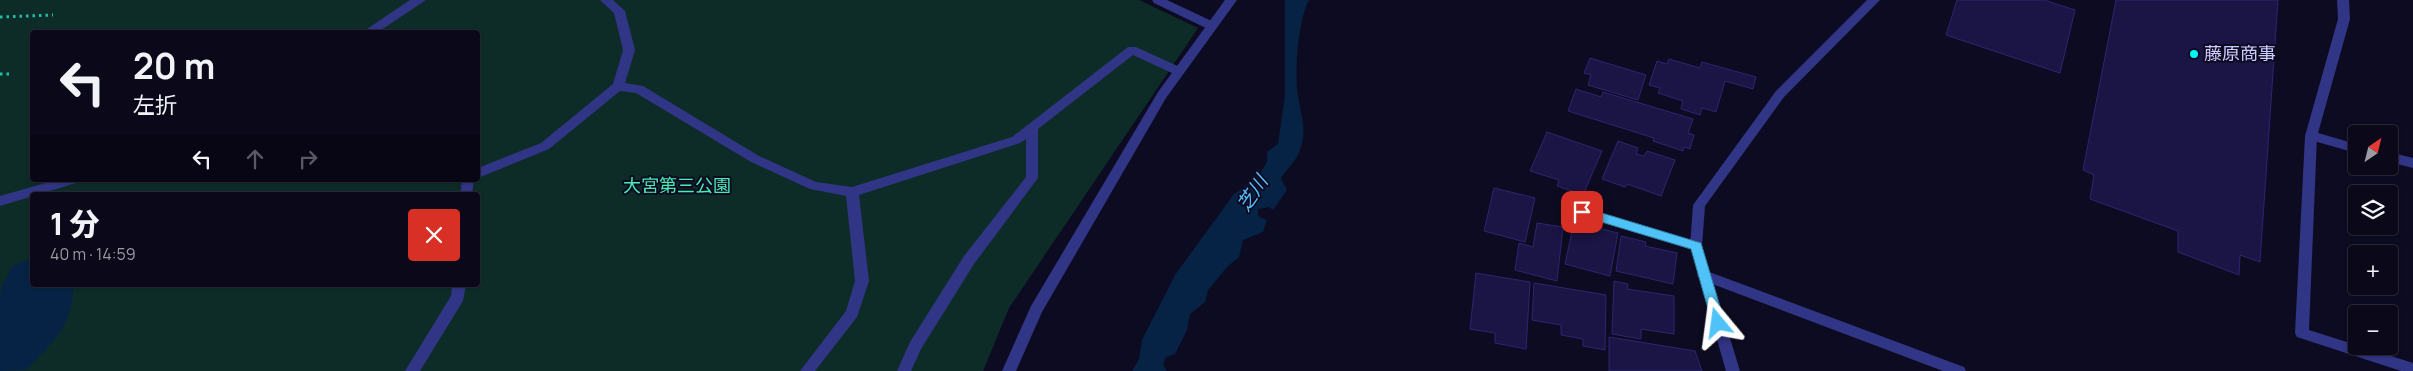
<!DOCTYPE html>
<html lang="ja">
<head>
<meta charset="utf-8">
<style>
  :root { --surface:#0a0819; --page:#131122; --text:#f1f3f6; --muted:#999aa2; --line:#2a2938 }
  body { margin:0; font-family:Manrope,"Noto Sans JP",sans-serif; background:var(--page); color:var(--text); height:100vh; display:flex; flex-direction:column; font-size:19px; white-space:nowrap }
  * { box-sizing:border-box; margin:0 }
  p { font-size:16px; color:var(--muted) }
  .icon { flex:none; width:28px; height:28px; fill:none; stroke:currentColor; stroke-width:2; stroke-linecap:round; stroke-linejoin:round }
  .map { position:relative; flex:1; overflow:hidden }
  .sheet { position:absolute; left:30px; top:192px; width:450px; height:95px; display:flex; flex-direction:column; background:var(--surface); border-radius:5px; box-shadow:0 1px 4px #0004,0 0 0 1px var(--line) }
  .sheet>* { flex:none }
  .guide { position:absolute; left:30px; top:30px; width:450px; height:152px; border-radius:5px; box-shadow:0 1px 4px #0004,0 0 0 1px var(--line); background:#0a0819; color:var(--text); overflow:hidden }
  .needle { width:32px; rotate:35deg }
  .buttons { position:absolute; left:2348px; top:125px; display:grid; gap:10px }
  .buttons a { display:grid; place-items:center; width:50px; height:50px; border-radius:5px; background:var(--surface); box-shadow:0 1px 4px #0004,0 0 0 1px var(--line); font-size:25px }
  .pin { position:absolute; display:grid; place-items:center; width:42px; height:42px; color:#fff; margin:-21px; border-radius:10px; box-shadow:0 2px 8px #0006 }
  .me { position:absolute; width:55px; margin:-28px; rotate:344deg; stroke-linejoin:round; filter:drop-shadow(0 0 4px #0008) }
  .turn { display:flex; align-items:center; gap:18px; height:105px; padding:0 20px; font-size:22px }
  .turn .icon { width:65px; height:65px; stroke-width:2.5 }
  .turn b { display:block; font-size:35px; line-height:42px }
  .lanes { display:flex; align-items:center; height:48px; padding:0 20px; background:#0003; justify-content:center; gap:25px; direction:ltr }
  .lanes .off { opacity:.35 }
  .round { display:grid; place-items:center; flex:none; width:52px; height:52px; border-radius:5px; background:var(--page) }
  .head { display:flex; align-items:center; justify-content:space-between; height:85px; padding:0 20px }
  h1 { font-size:30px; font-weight:800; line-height:38px }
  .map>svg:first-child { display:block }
  .green { fill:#0d2c28; fill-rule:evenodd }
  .water { fill:#062345 }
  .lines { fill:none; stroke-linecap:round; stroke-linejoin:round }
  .river { fill:#062345; fill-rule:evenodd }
  .building { fill:#1a1544; stroke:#2d2572 }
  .path { stroke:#21bda5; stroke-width:3; stroke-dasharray:2.5 4; stroke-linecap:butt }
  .service { fill:#313585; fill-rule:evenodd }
  .pedestrian { fill:#313585; fill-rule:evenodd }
  .minor { fill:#313585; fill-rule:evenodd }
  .tertiary { fill:#313585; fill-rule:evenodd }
  .route { fill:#4fc3f7; stroke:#337fa1 }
  .poi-dot { fill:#00f4f6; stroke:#0d0b21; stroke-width:2 }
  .labels { text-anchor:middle; stroke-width:4; stroke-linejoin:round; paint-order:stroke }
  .poi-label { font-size:18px; fill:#cccbff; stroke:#0d0b21; text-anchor:start }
  .park-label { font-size:18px; fill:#4bebb4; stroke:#0d0b21 }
  .water-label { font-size:19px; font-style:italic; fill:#59c1ff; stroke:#0d0b21 }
</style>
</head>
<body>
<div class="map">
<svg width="2413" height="371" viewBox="0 0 2413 371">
  <rect width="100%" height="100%" fill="#0d0b21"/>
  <path class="green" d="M 0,0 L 1139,0 L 1198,28 L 1009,308 L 983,371 L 0,371 ZM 32,32 L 478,32 L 478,180 L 32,180 ZM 32,195 L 478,195 L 478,285 L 32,285 Z"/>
  <path class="water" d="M 1285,0 L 1309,0 C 1298,20 1294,73 1298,96 C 1301,116 1308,131 1299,153 C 1295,162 1286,170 1281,178 L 1287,190 L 1273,210 L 1269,207 L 1258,209 L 1258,216 L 1267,220 L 1263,232 L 1243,240 L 1239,257 L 1227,267 L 1208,290 L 1205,302 L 1190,314 L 1187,330 L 1175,354 L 1166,357 L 1163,365 L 1167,371 L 1132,371 L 1139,359 L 1142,340 L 1175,275 L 1234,194 L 1257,178 L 1267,162 L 1267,152 L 1278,144 L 1285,96 Z"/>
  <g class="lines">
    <path class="river" d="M 32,259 L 32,285 L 73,285 C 74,324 52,344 26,370 L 0,371 L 0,297 L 2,286 L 13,265 Z"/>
  </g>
  <g class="building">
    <path d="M 1957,0 L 2044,0 L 2075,10 L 2060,73 L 1946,35 Z"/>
    <path d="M 2116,0 L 2278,0 L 2260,262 L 2240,255 L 2239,275 L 2178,252 L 2178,231 L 2090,199 L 2094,175 L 2083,170 Z"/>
    <path d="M 1590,58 L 1646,75 L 1638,100 L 1588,85 L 1591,75 L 1584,73 Z"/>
    <path d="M 1669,59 L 1700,68 L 1702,62 L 1756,77 L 1753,89 L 1725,81 L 1716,112 L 1702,108 L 1700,115 L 1681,109 L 1683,101 L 1658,93 L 1660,88 L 1649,85 L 1657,61 L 1667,64 Z"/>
    <path d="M 1576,89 L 1601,97 L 1603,92 L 1693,119 L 1688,133 L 1694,135 L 1690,149 L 1684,147 L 1683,151 L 1653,141 L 1654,138 L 1568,111 Z"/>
    <path d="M 1547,132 L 1602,151 L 1583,195 L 1557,186 L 1559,180 L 1530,171 Z"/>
    <path d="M 1618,141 L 1638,148 L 1636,154 L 1644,156 L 1647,151 L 1675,160 L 1661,196 L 1627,184 L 1625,187 L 1602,179 Z"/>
    <path d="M 1494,188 L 1535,198 L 1525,242 L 1484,231 Z"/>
    <path d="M 1574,222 L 1618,233 L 1610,276 L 1565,264 Z"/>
    <path d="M 1537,223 L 1563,227 L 1557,281 L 1515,270 L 1519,243 L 1533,247 Z"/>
    <path d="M 1621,236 L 1646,242 L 1645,246 L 1677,253 L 1673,284 L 1616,271 Z"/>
    <path d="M 1476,273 L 1530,282 L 1526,349 L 1495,343 L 1495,333 L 1470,329 Z"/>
    <path d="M 1614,281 L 1628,284 L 1627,289 L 1674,296 L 1674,334 L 1641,329 L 1641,339 L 1612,334 Z"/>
    <path d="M 1534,283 L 1606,295 L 1605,350 L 1583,346 L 1583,339 L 1561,335 L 1561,325 L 1532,320 Z"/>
    <path d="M 1609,337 L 1695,351 L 1702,371 L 1609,371 Z"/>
  </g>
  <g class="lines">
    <g class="path">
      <path d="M 0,17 L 53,15"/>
      <path d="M 0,74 L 11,74"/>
    </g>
    <g class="service">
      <path d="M 1152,0 L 1167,0 L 1216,23 L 1218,26 L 1212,30 L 1208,29 L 1154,3 Z"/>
      <path d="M 2311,132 L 2317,136 L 2309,330 L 2413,363 L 2413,371 L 2401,371 L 2297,337 L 2295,333 L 2305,136 Z"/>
      <path d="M 1582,207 L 1696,241 L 1701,242 L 1702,246 L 1701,250 L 1696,251 L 1578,215 L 1576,212 L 1578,209 Z"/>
    </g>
    <g class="pedestrian">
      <path d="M 410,0 L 426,0 L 378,32 L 366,32 L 367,29 Z"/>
      <path d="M 600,0 L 613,0 L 625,11 L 635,50 L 625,83 L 643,86 L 759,156 L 816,182 L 852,187 L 1012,137 L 1128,47 L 1136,47 L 1182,68 L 1184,71 L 1182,74 L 1174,74 L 1133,55 L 1038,129 L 1038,178 L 974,264 L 921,349 L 911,371 L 897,371 L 910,342 L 964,256 L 1026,177 L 1026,139 L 1020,143 L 859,195 L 869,281 L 857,317 L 815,371 L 800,371 L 846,311 L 855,281 L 846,196 L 810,189 L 751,162 L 636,93 L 620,91 L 549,149 L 478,178 L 478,168 L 541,143 L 613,84 L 623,50 L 614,13 Z"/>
      <path d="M 56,180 L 78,180 L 76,183 L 0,206 L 0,196 Z"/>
      <path d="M 462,180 L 474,180 L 472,195 L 460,195 Z"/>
      <path d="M 452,285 L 466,285 L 463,301 L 420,371 L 405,371 L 451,296 Z"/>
    </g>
    <g class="minor">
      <path d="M 1225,0 L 1237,0 L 1166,98 L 1042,312 L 1016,371 L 1002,371 L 1031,306 L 1158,92 Z"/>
      <path d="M 2337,0 L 2349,0 L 2350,19 L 2318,133 L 2356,144 L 2356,153 L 2307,139 L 2305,136 L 2338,19 Z"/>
      <path d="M 2389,152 L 2413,158 L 2413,168 L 2389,162 Z"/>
      <path d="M 1704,270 L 1964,367 L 1966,371 L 1943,371 L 1699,279 L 1697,275 L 1699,271 Z"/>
    </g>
    <path class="tertiary" d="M 1867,0 L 1880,0 L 1784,97 L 1705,206 L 1702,246 L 1740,371 L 1726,371 L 1690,246 L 1693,205 L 1776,91 Z"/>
  </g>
  <path class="route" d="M 1582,207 L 1701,243 L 1725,323 L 1723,327 L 1718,328 L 1712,323 L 1691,249 L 1578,215 L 1576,212 L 1578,208 Z"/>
  <circle class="poi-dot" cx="2194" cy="54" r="5"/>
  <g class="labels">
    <g class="poi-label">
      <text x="2204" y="60">藤原商事</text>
    </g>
    <g class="park-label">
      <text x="677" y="192">大宮第三公園</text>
    </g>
    <g class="water-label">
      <text transform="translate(1252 193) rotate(-56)" y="7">芝川</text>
    </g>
  </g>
</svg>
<div class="buttons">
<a><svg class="needle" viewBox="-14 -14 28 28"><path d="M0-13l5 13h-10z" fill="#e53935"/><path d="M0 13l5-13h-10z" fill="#999aa2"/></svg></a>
<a><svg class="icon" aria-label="layers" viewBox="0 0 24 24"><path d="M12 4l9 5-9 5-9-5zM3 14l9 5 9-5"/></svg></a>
<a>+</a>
<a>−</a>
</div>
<div class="pin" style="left:1582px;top:212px;background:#d93025"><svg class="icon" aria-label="arrive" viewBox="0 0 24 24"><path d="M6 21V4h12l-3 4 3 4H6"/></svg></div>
<svg class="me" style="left:1718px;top:323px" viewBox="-20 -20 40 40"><path d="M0-17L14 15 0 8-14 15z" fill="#4fc3f7" stroke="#fff" stroke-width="4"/></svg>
<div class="guide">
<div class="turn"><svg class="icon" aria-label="left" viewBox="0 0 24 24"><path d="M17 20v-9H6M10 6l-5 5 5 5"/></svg><div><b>20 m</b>左折</div></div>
<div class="lanes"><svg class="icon" aria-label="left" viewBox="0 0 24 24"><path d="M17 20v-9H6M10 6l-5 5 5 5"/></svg><svg class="icon off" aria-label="ahead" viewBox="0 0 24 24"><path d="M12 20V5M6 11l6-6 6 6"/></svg><svg class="icon off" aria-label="right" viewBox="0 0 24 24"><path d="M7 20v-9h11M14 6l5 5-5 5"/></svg></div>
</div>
<section class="sheet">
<div class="head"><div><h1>1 分</h1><p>40 m · 14:59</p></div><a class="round" style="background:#d93025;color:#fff"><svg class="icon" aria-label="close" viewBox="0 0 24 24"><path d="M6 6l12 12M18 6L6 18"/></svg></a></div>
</section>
</div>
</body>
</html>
